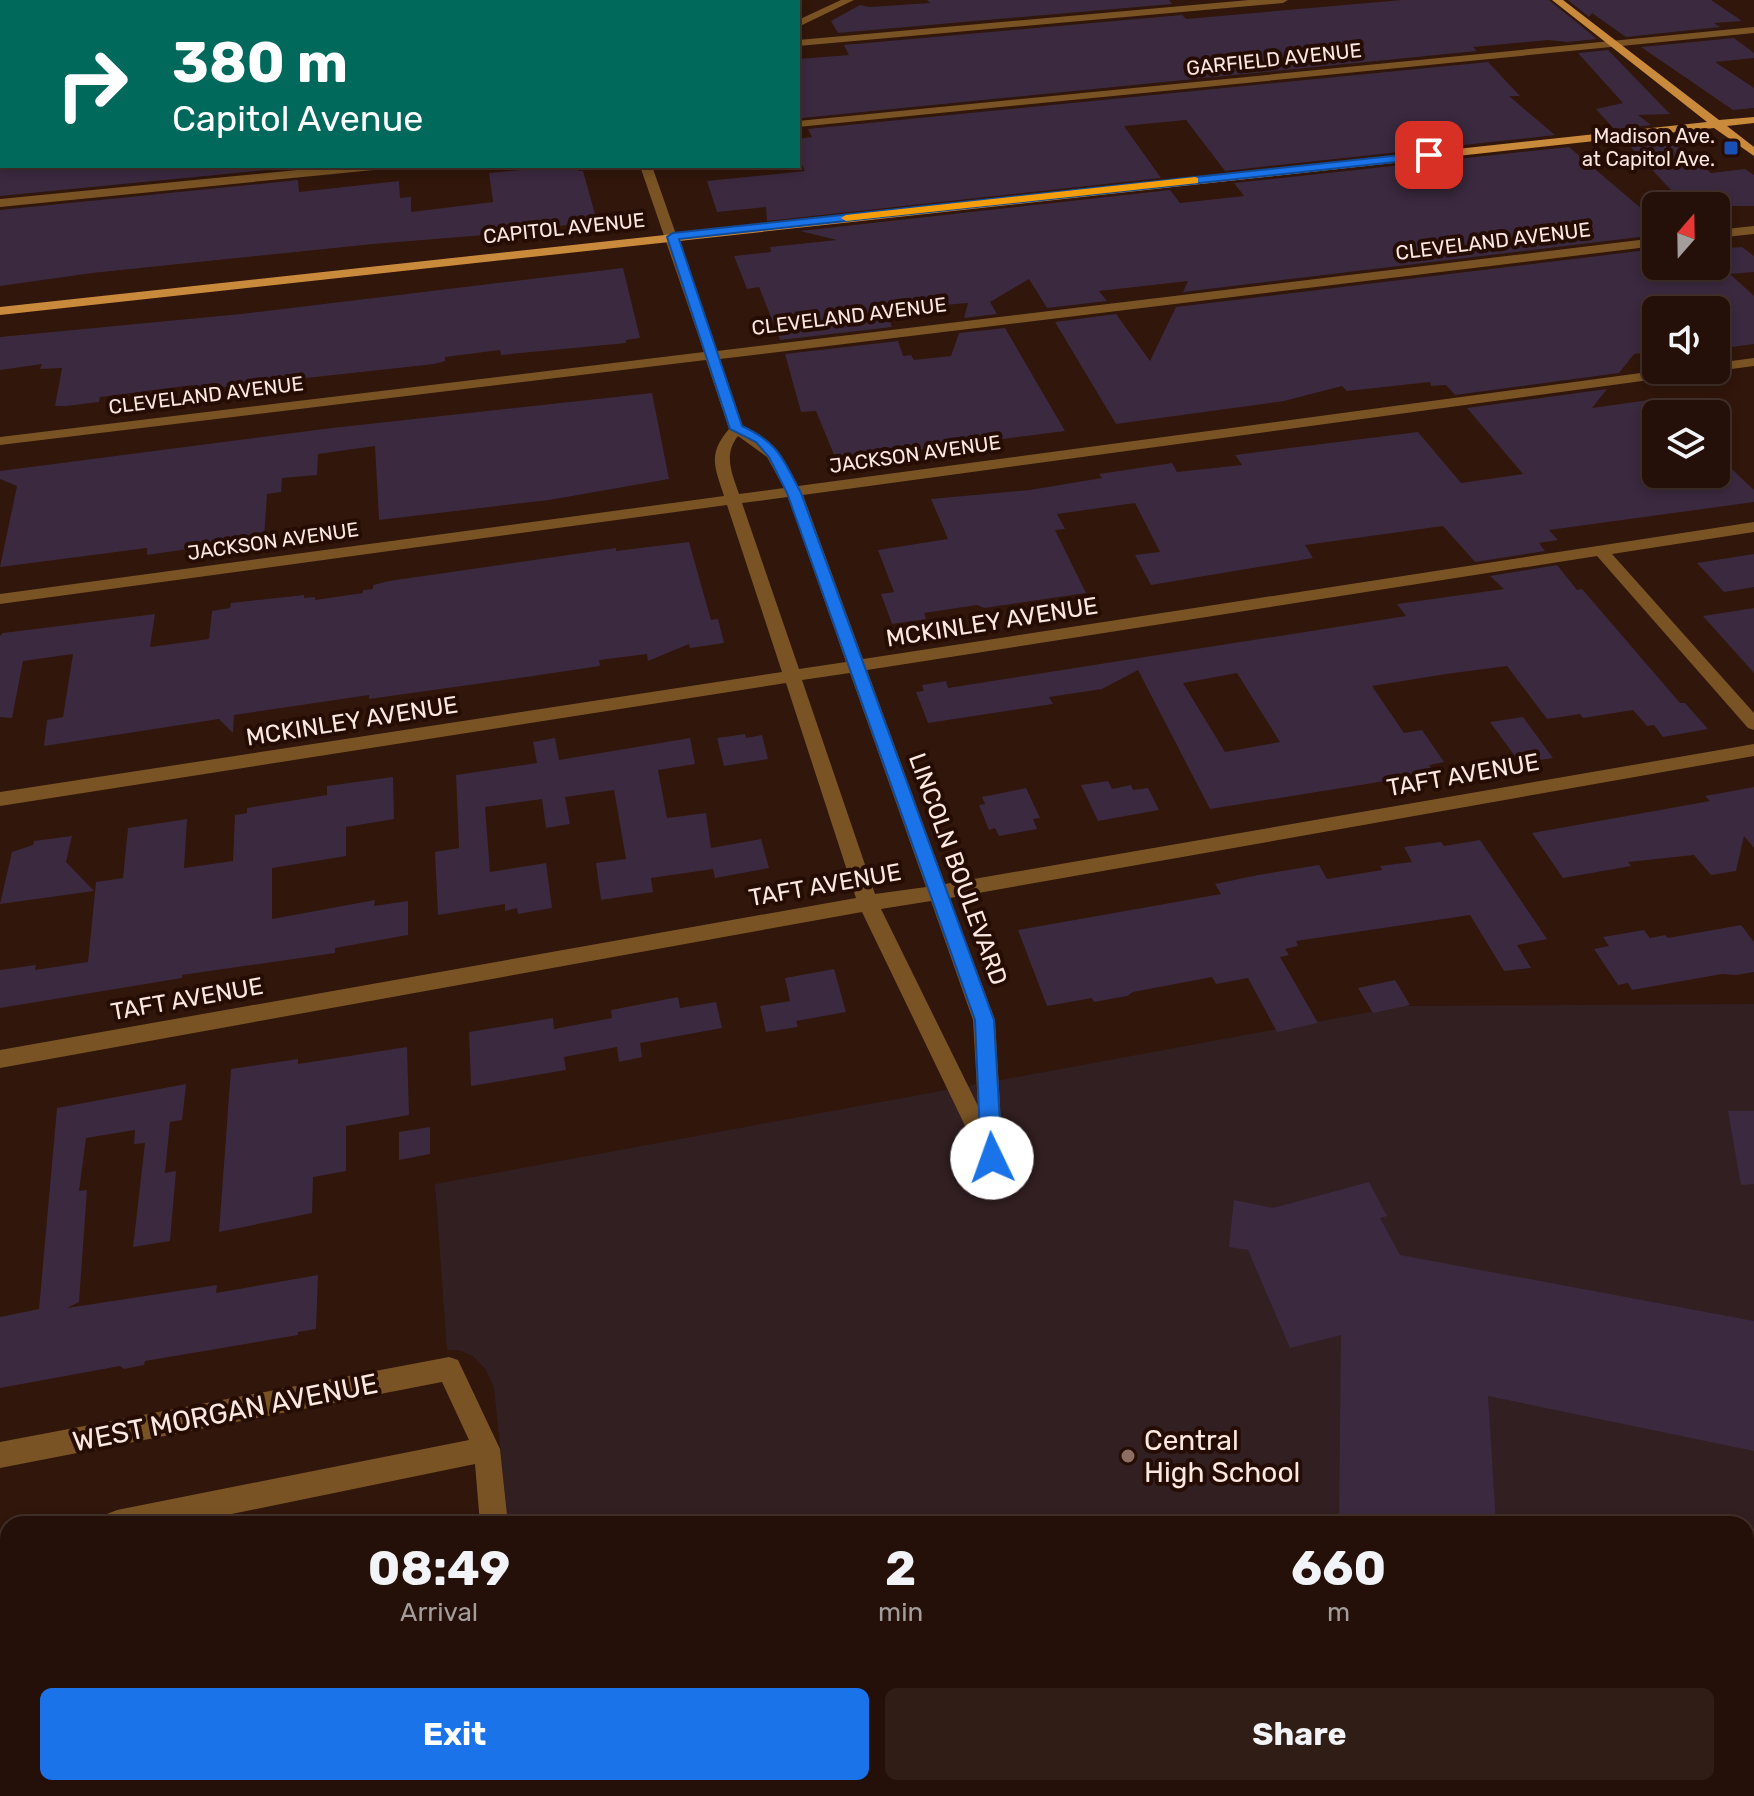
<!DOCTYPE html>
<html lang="en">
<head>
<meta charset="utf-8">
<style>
  :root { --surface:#241008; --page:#301e16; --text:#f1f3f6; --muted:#a39d9c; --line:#413029; --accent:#1a73e8 }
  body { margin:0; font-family:Rubik,sans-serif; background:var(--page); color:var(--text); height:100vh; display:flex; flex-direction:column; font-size:30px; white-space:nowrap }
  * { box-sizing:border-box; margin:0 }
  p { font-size:26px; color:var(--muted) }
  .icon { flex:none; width:44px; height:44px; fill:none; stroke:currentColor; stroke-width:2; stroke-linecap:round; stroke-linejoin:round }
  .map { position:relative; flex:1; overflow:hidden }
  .details { position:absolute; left:0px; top:1516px; width:1754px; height:280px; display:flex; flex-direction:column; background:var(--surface); border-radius:24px 24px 0 0; box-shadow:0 4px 12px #0003,0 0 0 2px var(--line) }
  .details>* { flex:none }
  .guide { position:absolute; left:0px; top:0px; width:800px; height:168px; box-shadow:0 4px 12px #0003,0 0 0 2px var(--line); background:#00695c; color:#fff; overflow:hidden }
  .needle { width:52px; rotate:20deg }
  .buttons { position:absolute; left:1642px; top:192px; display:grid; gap:16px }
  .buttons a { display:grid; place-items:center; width:88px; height:88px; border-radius:12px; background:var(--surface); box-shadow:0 4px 12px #0003,0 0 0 2px var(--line); font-size:40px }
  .pin { position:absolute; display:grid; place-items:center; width:68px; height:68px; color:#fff; margin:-34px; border-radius:16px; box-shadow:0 4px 12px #0006 }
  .me { position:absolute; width:88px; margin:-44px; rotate:357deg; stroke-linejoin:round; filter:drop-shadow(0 0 6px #0008) }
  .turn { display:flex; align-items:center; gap:28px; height:168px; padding:0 40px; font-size:36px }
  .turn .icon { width:104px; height:104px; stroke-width:2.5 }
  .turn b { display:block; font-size:56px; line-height:68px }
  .eta { display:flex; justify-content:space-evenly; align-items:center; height:136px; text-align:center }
  .eta b { font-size:48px; font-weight:700; line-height:56px }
  .action { display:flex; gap:16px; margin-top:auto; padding:16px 40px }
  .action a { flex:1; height:92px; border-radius:12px; background:var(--accent); color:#fff; font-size:32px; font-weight:700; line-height:92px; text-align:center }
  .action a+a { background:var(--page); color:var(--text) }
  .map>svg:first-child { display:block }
  .education { fill:#321f22 }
  .building { fill:#3b293f; fill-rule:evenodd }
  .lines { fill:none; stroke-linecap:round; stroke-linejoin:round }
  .minor { fill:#795324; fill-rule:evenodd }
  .major { fill:#ca8a3c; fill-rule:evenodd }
  .route { fill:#1a73e8; stroke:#114b97; stroke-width:2 }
  .slow { fill:#f59e0b }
  .transit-dot { fill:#1a4fb4; stroke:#260d04; stroke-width:3 }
  .education-dot { fill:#8d6e63; stroke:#260d04; stroke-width:3 }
  .labels { text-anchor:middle; stroke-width:8; stroke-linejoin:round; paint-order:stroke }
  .far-street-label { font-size:20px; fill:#fbe8e1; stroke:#260d04 }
  .far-poi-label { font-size:20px; fill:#fbe8e1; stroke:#260d04; text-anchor:end }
  .street-label { font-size:24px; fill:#fbe8e1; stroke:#260d04 }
  .near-street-label { font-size:28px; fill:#fbe8e1; stroke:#260d04 }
  .near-poi-label { font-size:28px; fill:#fbe8e1; stroke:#260d04; text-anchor:start }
</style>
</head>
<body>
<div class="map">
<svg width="1754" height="1796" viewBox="0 0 1754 1796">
  <rect width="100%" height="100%" fill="#30160b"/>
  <path class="education" d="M 1754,1004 L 1754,1796 L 536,1796 L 535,1788 L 1746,1788 L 1746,1524 L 508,1524 L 494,1388 L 486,1370 L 473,1356 L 458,1350 L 447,1350 L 435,1184 L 1403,1006 Z"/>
  <g class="building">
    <path d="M 927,0 L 1169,0 L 1172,4 L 838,33 L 831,21 L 860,5 L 870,7 L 930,3 Z"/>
    <path d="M 1402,0 L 1549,0 L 1597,39 L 1567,42 L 1548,40 L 1473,47 L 1477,51 L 802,118 L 798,109 L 798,59 L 849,55 L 844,45 L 1182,15 L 1186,19 Z"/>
    <path d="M 1568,0 L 1711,0 L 1742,21 L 1714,23 L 1720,27 L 1626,37 L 1592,13 L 1589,17 Z"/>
    <path d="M 1734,38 L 1754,53 L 1754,58 L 1715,62 L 1754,88 L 1754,108 L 1733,110 L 1641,47 Z"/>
    <path d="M 1608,50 L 1670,114 L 1638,115 L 1651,125 L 1614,129 L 1596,109 L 1623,103 L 1578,53 Z"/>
    <path d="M 1488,62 L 1520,96 L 1509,96 L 1555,135 L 1225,171 L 1186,120 L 1124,126 L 1161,178 L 767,221 L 766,207 L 717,212 L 707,181 L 805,171 L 798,156 L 798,139 L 812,137 L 808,129 Z"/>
    <path d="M 1665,136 L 1711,173 L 1745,169 L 1754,175 L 1754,206 L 1686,206 L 1625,141 Z"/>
    <path d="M 1569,147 L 1656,221 L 1656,235 L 1183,292 L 1188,281 L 1099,291 L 1107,301 L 1047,308 L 1029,279 L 990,302 L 997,314 L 964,318 L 968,303 L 886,310 L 892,327 L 780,340 L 759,287 L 747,289 L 734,256 L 771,252 L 770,247 L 837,240 L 800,231 L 1170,190 L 1180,203 L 1244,196 L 1234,183 Z"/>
    <path d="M 31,166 L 30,169 L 67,166 L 298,167 L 0,196 L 0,168 Z"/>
    <path d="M 560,166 L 577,166 L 579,171 L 583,171 L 597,221 L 497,234 L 373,244 L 92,273 L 0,286 L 0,210 L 298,180 L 299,192 L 399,181 L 400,198 L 411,197 L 411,212 L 493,202 L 489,173 Z"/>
    <path d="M 1742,247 L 1754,256 L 1754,272 L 1730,274 L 1754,296 L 1754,344 L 1716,349 L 1716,310 L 1656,310 L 1656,351 L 1634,354 L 1619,373 L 1455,395 L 1446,385 L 1431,386 L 1430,382 L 1347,391 L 1342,386 L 1284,401 L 1116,424 L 1055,322 L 1116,314 L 1150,361 L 1176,307 L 1656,249 L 1656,266 L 1716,266 L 1716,249 Z"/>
    <path d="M 623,268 L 640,338 L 626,340 L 626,343 L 501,355 L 500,350 L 445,357 L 445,361 L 434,364 L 205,389 L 192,389 L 193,385 L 100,397 L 99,402 L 66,406 L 55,406 L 62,368 L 40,369 L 42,364 L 0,370 L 0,337 L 241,314 Z"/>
    <path d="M 1005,328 L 1065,431 L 918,450 L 916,445 L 859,452 L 862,459 L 837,462 L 816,411 L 801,412 L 785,354 L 898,341 L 903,356 L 911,355 L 914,360 L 951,356 L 959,333 Z"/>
    <path d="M 1607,389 L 1592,408 L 1656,399 L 1656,474 L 1716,474 L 1716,454 L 1754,490 L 1754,502 L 1549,530 L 1558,540 L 1539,543 L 1545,551 L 1475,562 L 1443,526 L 1305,545 L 1313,558 L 1151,585 L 1135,555 L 1160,552 L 1135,503 L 1057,514 L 1065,529 L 1055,530 L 1086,593 L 984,608 L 977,605 L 924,613 L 926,619 L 892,624 L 881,594 L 894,592 L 878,550 L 948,539 L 931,499 L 1030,490 L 1102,478 L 1099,474 L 1172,463 L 1177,472 L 1242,465 L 1235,455 L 1418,432 L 1461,483 L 1523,474 L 1467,408 Z"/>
    <path d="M 652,393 L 669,479 L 549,500 L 379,520 L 375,446 L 318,454 L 317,475 L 282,478 L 281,492 L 267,494 L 264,538 L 147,555 L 147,548 L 0,567 L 17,486 L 0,479 L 0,471 L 332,428 Z"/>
    <path d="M 689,542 L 711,620 L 718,619 L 724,643 L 690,648 L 689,644 L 648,661 L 647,654 L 599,660 L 600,666 L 533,676 L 369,699 L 369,695 L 234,715 L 233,733 L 219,719 L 44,746 L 47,720 L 63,717 L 73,654 L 23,661 L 12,718 L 0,717 L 0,636 L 3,633 L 155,614 L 150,647 L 209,639 L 212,611 L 230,608 L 231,603 L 304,595 L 304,598 L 315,597 L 315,600 L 363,593 L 363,590 L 373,589 L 373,585 L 389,581 L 616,548 L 616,551 Z"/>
    <path d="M 1754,554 L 1754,587 L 1724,592 L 1697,563 Z"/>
    <path d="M 1557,565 L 1577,590 L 1582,589 L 1680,703 L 1685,703 L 1708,729 L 1663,737 L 1654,725 L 1647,726 L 1633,710 L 1583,718 L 1580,714 L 1547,719 L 1507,666 L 1446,674 L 1372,686 L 1404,733 L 1422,730 L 1444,762 L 1429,765 L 1432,770 L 1402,775 L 1404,778 L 1210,809 L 1138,670 L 1102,689 L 1049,697 L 1053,704 L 928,723 L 916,692 L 924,691 L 922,685 L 946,681 L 948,688 L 1406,616 L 1397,604 L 1504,589 L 1490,576 ZM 1237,673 L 1280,742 L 1225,752 L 1183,683 Z"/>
    <path d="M 1754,608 L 1754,673 L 1703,616 Z"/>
    <path d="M 1523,717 L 1553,758 L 1520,763 L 1490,722 Z"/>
    <path d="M 745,734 L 746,738 L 762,735 L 768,759 L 724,766 L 717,738 Z"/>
    <path d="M 555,738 L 559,760 L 690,738 L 695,764 L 658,770 L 667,818 L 706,813 L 711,848 L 761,839 L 769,868 L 715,878 L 713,869 L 651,878 L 653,892 L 601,900 L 596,863 L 626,859 L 614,790 L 565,797 L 570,824 L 546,828 L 542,799 L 485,807 L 490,872 L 546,863 L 552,908 L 518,914 L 517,908 L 505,911 L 505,904 L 438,915 L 435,852 L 459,848 L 456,775 L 537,763 L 533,742 Z"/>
    <path d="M 393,777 L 394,819 L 346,827 L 346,856 L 272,868 L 272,919 L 375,900 L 374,906 L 408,901 L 408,935 L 335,948 L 335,953 L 182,975 L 182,978 L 0,1008 L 0,970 L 36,965 L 35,970 L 88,962 L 96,882 L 123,878 L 128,828 L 187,819 L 184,868 L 233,861 L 235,815 L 247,813 L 247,808 L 327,795 L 327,786 Z"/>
    <path d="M 1108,781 L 1112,789 L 1131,785 L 1133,790 L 1148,788 L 1159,810 L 1098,821 L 1081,785 Z"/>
    <path d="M 1754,787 L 1754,848 L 1744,836 L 1736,871 L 1711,875 L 1694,855 L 1628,862 L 1631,866 L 1563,878 L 1532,833 L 1710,801 L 1705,796 Z"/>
    <path d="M 1026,788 L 1040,818 L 1033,819 L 1037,829 L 999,836 L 995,828 L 989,830 L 979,805 L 985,804 L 982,797 Z"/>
    <path d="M 72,836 L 66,862 L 94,891 L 0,904 L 12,852 L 33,845 L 34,841 Z"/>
    <path d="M 1480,840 L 1547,939 L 1517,945 L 1531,968 L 1504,971 L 1470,915 L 1296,941 L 1298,946 L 1285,949 L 1289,955 L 1280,957 L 1318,1023 L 1277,1032 L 1248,978 L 1216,984 L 1212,977 L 1133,992 L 1127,996 L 1094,1002 L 1092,998 L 1047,1006 L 1018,930 L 1221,894 L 1215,884 L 1258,875 L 1319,865 L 1327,879 L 1382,870 L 1380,866 L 1412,862 L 1404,847 L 1441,842 L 1444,846 Z"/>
    <path d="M 1741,925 L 1754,942 L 1754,972 L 1736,975 L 1722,974 L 1632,990 L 1628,983 L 1618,985 L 1594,949 L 1609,946 L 1603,937 L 1644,930 L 1650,938 L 1665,935 L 1668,938 Z"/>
    <path d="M 834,969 L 846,1012 L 796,1021 L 798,1027 L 766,1032 L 760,1006 L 790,1001 L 785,978 Z"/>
    <path d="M 1395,980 L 1410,1005 L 1373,1013 L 1358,988 Z"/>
    <path d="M 678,997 L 680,1008 L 716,1002 L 722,1028 L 640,1043 L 642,1057 L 619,1062 L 617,1047 L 564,1057 L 566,1070 L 471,1086 L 469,1032 L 553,1018 L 554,1029 L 612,1018 L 611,1010 Z"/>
    <path d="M 407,1047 L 409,1115 L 346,1126 L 346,1171 L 313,1177 L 312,1213 L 219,1232 L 231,1069 L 298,1059 L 298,1064 Z"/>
    <path d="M 186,1084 L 182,1120 L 170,1122 L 165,1173 L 176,1171 L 170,1241 L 133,1247 L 145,1143 L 134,1144 L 135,1130 L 86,1138 L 79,1191 L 87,1190 L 79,1302 L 67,1308 L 217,1285 L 216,1293 L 318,1275 L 316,1329 L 298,1332 L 298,1335 L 145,1361 L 144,1365 L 124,1369 L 120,1366 L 0,1388 L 0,1317 L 39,1309 L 57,1108 Z"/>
    <path d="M 1728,1111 L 1754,1111 L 1754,1184 L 1741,1185 Z"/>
    <path d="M 430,1127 L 430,1154 L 399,1160 L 399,1132 Z"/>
    <path d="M 1369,1182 L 1387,1216 L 1380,1218 L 1400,1255 L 1754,1321 L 1754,1451 L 1488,1396 L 1496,1524 L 1339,1524 L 1341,1335 L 1290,1348 L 1248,1250 L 1229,1247 L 1234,1200 L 1273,1208 Z"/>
  </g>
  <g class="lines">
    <g class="minor">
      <path d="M 841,0 L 854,0 L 798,27 L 798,20 Z"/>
      <path d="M 1249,0 L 1288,0 L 1283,3 L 798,46 L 798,40 Z"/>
      <path d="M 1754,27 L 1754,33 L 798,127 L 798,121 Z"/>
      <path d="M 338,166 L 380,166 L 374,170 L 0,207 L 0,199 Z"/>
      <path d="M 640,166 L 652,166 L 717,351 L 1656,238 L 1656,246 L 720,359 L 743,427 L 771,444 L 798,486 L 1663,370 L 1701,370 L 1694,374 L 803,495 L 863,659 L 1754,522 L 1754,532 L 1612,554 L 1754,713 L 1754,730 L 1748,728 L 1597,556 L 867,670 L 945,884 L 1754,744 L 1754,756 L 950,898 L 995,1020 L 1003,1158 L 1000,1165 L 992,1168 L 984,1165 L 862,912 L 0,1068 L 0,1050 L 856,898 L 786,683 L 0,806 L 0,792 L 782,672 L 727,505 L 0,604 L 0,594 L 724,496 C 715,467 707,455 729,429 L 706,360 L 0,445 L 0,437 L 704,352 ZM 738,436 L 767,457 L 784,488 L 739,494 C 732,473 723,455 738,436 ZM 788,497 L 846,662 L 799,669 L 742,503 ZM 850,673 L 926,887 L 875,894 L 802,680 ZM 931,901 L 973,1020 L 978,1106 L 881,909 Z"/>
      <path d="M 1754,226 L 1754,234 L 1716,238 L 1716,230 Z"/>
      <path d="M 1754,358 L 1754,366 L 1716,371 L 1711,370 L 1716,370 L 1716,363 Z"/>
      <path d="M 449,1357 L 458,1360 L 500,1449 L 508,1524 L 480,1524 L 475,1464 L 183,1524 L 103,1524 L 107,1514 L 117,1510 L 469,1440 L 442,1382 L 0,1468 L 0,1442 Z"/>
      <path d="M 8,1532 L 8,1560 L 0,1562 L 0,1534 Z"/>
      <path d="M 504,1788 L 534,1788 L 535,1796 L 505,1796 Z"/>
    </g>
    <path class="major" d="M 1552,0 L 1563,0 L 1719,120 L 1754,117 L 1754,123 L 1727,126 L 1754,147 L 1754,156 L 1714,128 L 0,315 L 0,307 L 1707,122 Z"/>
  </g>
  <path class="route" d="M 1429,152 L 1432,153 L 1432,158 L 679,239 L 742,426 C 779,443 783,459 801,493 L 994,1020 L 1002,1158 L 999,1165 L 992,1167 L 984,1165 L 981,1158 L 975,1020 L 787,493 L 769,457 L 756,442 L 730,429 L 667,237 L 673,233 Z"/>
  <path class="slow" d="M 1195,177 L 1198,178 L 1198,183 L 846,221 L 841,218 L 846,215 Z"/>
  <rect class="transit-dot" x="1723" y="140" width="16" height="16" rx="4"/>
  <circle class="education-dot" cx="1128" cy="1456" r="8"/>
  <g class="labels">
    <g class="far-street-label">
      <text transform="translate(1274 59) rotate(-6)" y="7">GARFIELD AVENUE</text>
      <text transform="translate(564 228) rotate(-6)" y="7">CAPITOL AVENUE</text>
      <text transform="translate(1493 241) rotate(-7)" y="7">CLEVELAND AVENUE</text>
      <text transform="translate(849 316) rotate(-7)" y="7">CLEVELAND AVENUE</text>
      <text transform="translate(206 395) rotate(-7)" y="7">CLEVELAND AVENUE</text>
      <text transform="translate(915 454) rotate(-8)" y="7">JACKSON AVENUE</text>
      <text transform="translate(273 541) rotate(-8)" y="7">JACKSON AVENUE</text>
    </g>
    <g class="far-poi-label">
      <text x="1715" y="143">Madison Ave.<tspan x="1715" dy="23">at Capitol Ave.</tspan></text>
    </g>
    <g class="street-label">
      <text transform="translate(992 622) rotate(-9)" y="8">MCKINLEY AVENUE</text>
      <text transform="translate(352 721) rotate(-9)" y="8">MCKINLEY AVENUE</text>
      <text transform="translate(1463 775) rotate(-10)" y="8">TAFT AVENUE</text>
      <text transform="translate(958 869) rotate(70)" y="8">LINCOLN BOULEVARD</text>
      <text transform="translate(825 885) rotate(-10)" y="8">TAFT AVENUE</text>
      <text transform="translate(187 999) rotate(-10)" y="8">TAFT AVENUE</text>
    </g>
    <g class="near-street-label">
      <text transform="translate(225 1412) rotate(-11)" y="10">WEST MORGAN AVENUE</text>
    </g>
    <g class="near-poi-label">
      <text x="1144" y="1450">Central<tspan x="1144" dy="32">High School</tspan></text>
    </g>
  </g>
</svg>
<div class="buttons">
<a><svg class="needle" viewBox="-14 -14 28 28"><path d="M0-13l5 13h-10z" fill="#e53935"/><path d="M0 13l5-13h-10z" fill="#a39d9c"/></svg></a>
<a><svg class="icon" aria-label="sound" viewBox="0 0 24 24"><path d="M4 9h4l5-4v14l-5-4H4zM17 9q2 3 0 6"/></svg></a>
<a><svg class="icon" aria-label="layers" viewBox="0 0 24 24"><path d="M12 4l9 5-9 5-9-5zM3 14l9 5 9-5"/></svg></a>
</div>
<div class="pin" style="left:1429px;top:155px;background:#d93025"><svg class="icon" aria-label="arrive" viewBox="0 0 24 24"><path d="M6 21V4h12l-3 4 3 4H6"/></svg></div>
<svg class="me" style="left:992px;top:1158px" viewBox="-20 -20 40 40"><circle r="19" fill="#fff"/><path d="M0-13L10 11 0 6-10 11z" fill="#1a73e8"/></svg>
<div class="guide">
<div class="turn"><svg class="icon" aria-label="right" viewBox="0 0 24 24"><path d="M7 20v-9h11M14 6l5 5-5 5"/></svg><div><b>380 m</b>Capitol Avenue</div></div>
</div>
<section class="details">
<div class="eta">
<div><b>08:49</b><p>Arrival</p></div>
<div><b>2</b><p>min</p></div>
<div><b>660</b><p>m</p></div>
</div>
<div class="action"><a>Exit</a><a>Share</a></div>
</section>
</div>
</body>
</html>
